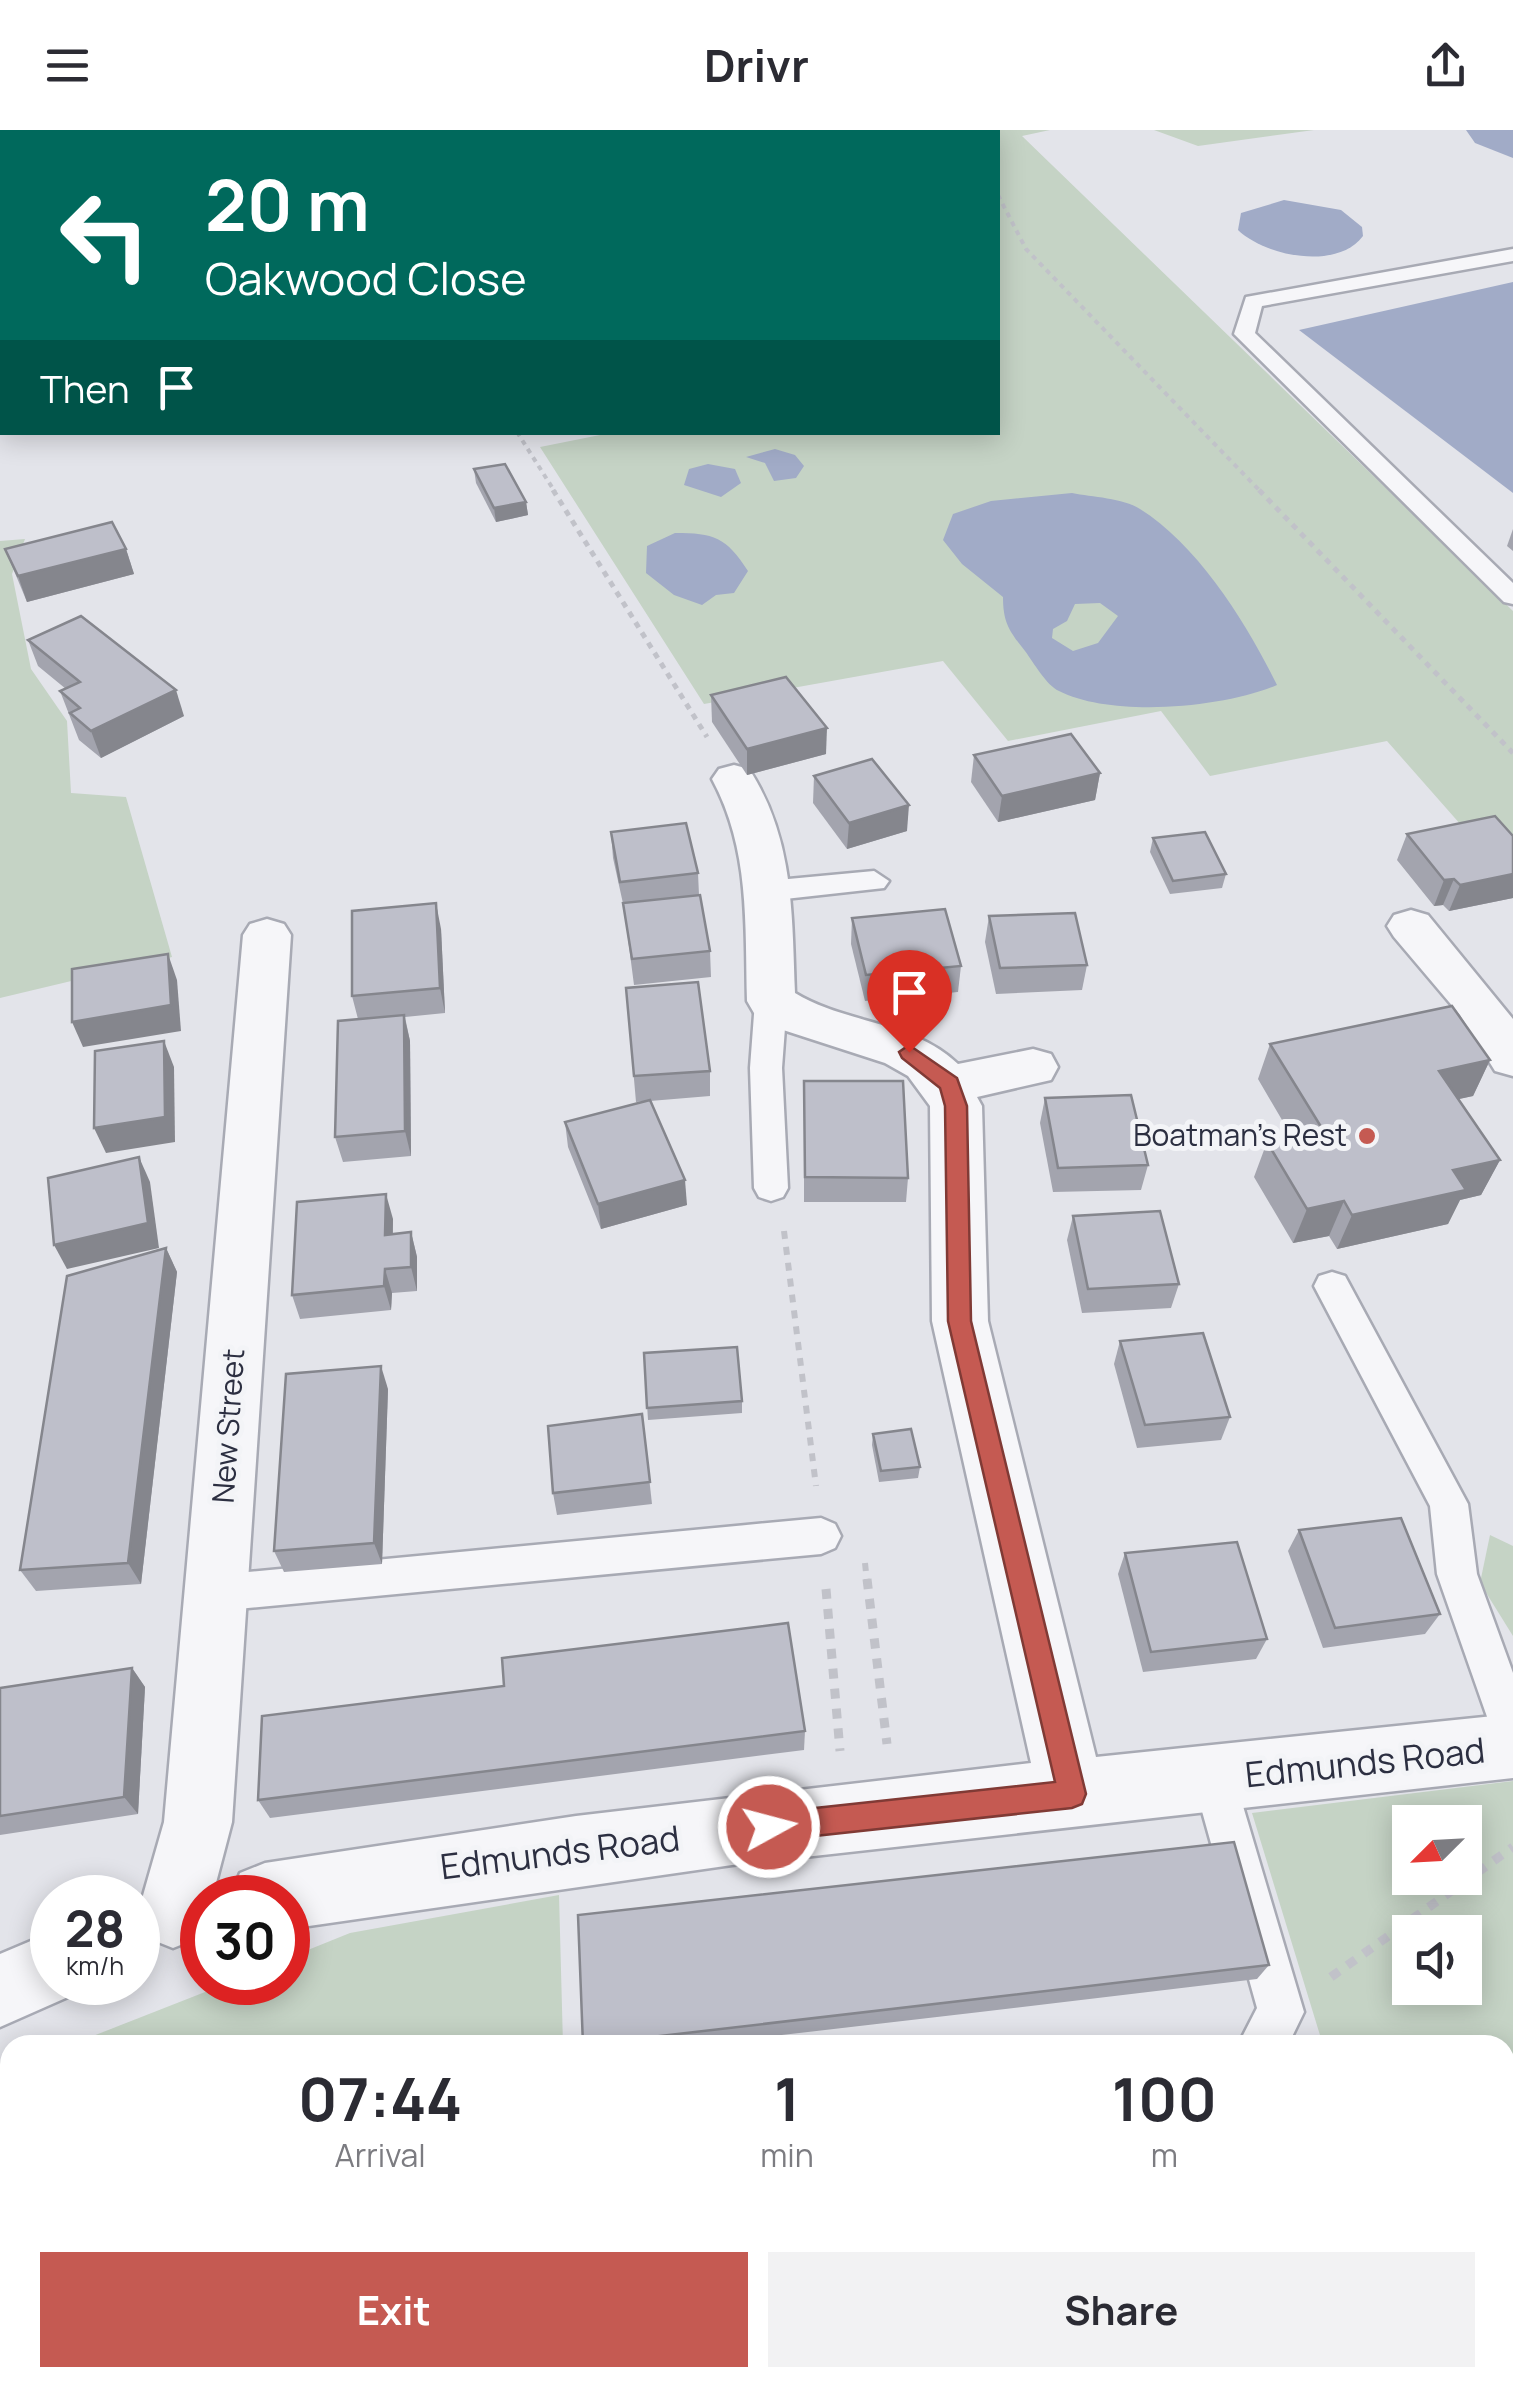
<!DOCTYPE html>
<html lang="en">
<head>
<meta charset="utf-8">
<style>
  :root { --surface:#fff; --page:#f2f2f3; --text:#2b2b33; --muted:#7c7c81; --accent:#c55a52 }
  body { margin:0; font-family:Manrope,sans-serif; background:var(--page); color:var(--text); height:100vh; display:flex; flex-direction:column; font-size:38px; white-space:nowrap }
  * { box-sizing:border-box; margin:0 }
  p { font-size:32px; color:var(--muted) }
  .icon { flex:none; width:55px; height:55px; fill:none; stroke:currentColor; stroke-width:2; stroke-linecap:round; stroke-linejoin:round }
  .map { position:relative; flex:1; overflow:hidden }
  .drawer { position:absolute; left:0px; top:1905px; width:1515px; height:352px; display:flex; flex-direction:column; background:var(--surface); border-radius:30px 30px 0 0; box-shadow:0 5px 25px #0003 }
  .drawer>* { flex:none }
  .guide { position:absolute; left:0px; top:0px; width:1000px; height:305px; box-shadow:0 5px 25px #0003; background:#00695c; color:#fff; overflow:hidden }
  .needle { width:65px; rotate:246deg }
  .fabs { position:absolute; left:1392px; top:1675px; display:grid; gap:20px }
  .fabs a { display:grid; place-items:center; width:90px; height:90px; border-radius:0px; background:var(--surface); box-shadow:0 5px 25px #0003; font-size:50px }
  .speed { position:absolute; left:30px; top:1745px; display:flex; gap:20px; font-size:50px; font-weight:700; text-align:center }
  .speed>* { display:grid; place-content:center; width:130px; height:130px; border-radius:50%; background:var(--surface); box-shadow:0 5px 25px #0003; line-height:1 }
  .speed small { font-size:25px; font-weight:400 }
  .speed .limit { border:15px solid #d22; background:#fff; color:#111 }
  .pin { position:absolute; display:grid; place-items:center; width:85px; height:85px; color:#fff; margin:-102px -42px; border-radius:50% 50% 50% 0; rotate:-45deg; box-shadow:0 0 10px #0007 }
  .pin .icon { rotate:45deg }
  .me { position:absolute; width:110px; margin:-55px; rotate:83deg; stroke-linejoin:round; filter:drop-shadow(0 0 8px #0008) }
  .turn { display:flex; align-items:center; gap:35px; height:210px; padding:0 40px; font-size:45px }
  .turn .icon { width:130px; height:130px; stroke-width:2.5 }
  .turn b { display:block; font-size:70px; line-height:85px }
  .then { display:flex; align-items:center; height:95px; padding:0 40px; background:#0003; gap:20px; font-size:38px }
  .eta { display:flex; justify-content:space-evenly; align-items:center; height:170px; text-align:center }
  .eta b { font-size:60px; font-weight:700; line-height:70px }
  .primary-button { display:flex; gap:20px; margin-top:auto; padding:20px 40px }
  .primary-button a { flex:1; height:115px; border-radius:0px; background:var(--accent); color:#fff; font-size:40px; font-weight:700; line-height:115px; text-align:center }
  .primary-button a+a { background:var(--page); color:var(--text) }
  header { display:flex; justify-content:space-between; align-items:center; height:130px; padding:0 40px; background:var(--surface); font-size:45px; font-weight:700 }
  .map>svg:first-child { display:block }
  .green { fill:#c5d3c5; fill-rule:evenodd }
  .water { fill:#a1abc7; fill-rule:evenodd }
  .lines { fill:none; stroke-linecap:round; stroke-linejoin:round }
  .river { fill:#a1abc7; fill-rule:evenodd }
  .service-casing { stroke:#a8aab4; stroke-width:5 }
  .minor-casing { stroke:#a8aab4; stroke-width:5 }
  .path-far3 { stroke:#c1c2c9; stroke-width:4; stroke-dasharray:5 5; stroke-linecap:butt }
  .path-far2 { stroke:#c1c2c9; stroke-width:5; stroke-dasharray:6 6; stroke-linecap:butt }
  .path-far1 { stroke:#c1c2c9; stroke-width:6; stroke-dasharray:8 8; stroke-linecap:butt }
  .path { stroke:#c1c2c9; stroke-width:9; stroke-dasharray:10 10; stroke-linecap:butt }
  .service { fill:#f6f6f9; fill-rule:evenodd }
  .minor { fill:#f6f6f9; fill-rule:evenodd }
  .wall { fill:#a3a4ae }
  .shaded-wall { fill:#85868d }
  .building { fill:#bebfca; stroke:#85868d; stroke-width:2.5 }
  .route { fill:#c55a52; stroke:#803a35; stroke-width:2.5 }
  .poi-dot { fill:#c55a52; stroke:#f3f4f7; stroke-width:4 }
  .labels { text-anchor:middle; stroke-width:10; stroke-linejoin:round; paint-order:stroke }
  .poi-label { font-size:30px; fill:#2c2f41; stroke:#f3f4f7; text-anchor:end }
  .street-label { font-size:30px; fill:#2c2f41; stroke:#f3f4f7 }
  .near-street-label { font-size:35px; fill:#2c2f41; stroke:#f3f4f7 }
</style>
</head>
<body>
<header><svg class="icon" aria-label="menu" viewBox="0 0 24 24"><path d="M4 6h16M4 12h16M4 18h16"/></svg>Drivr<svg class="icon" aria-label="share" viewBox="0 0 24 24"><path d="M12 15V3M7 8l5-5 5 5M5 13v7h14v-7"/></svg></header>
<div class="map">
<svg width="1513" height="2257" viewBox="0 0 1513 2257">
  <rect width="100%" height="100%" fill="#e3e4ea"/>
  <g class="green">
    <path d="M 707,0 L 1050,0 L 1022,6 L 1513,481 L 1513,754 L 1387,611 L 1210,646 L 1161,581 L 1008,611 L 943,531 L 704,574 L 540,317 L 615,302 L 998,302 L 998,2 Z"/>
    <path d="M 1154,0 L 1314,0 L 1198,16 Z"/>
    <path d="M 25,409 L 12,444 L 31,539 L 67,591 L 71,663 L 126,667 L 172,827 L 0,868 L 0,411 Z"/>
    <path d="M 1490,1405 L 1513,1416 L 1513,1506 L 1480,1453 Z"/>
    <path d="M 1513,1651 L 1513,2257 L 0,2257 L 0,1941 L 10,1937 L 10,2248 L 1505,2248 L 1505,1915 L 1323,1915 L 1252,1683 ZM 1410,1692 L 1465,1692 L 1465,1748 L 1410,1748 ZM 1410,1802 L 1465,1802 L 1465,1858 L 1410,1858 Z"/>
    <path d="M 559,1765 L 563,1915 L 70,1915 L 228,1853 L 288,1852 L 288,1828 L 350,1803 Z"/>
  </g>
  <g class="water">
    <path d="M 1284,70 L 1341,80 L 1362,97 L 1363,106 C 1337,141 1265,126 1238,100 L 1241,83 Z"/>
    <path d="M 1513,152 L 1513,363 L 1299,200 Z"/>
    <path d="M 775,319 L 795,325 L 804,336 L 796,348 L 774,351 L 765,333 L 746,327 Z"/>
    <path d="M 708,334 L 735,339 L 741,353 L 721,367 L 684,355 L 689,339 Z"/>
    <path d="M 1072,363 C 1092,367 1123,368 1140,379 C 1198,415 1247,494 1277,555 C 1224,578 1112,588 1059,561 C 1046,555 1034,533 1025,521 C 1009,501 1003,492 1003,467 L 962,434 L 943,410 L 953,384 L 991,371 ZM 1100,473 L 1118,486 L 1098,513 L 1073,521 L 1052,508 L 1053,499 L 1067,491 L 1075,474 Z"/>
    <path d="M 675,403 C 714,403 726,407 748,441 L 734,463 L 716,465 L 702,475 L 674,465 L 646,443 L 647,416 Z"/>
  </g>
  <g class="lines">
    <path class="river" d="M 1466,0 L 1513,0 L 1513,28 L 1475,13 Z"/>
    <defs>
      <g id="service">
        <path d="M 1513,119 L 1513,131 L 1262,176 L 1255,203 L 1513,453 L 1513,474 L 1504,472 L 1234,204 L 1246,167 Z"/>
        <path d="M 874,741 L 889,751 L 884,758 L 767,771 L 752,761 L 767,751 Z"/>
        <path d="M 771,860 L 782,863 L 787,871 L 782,938 L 788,1058 L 783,1067 L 771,1071 L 759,1067 L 754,1058 L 750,938 L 755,871 L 760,863 Z"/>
        <path d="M 1332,1142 L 1345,1146 L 1468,1374 L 1477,1444 L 1513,1543 L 1513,1621 L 1498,1615 L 1492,1601 L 1437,1444 L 1430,1376 L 1314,1156 L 1319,1146 Z"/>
        <path d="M 821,1388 L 835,1394 L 841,1406 L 835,1418 L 821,1424 L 216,1481 L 202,1476 L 196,1463 L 202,1450 L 216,1445 Z"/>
        <path d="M 1214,1628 L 1229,1634 L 1235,1649 L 1304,1882 L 1288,1915 L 1238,1915 L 1257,1878 L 1193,1649 L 1199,1634 Z"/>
      </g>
      <g id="minor">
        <path d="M 734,635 L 749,639 C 794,708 792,784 795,863 C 846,894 913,891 958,934 L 1033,919 L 1051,924 L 1058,937 L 1051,950 L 977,967 L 982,976 L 988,1191 L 1096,1627 L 1513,1584 L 1513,1648 L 732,1735 L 288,1799 L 288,1768 L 230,1768 L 240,1743 L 265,1733 L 576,1686 L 1031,1633 L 932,1191 L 930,976 L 908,946 L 885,933 L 777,898 L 754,883 L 747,871 C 745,794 750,719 712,649 L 719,639 Z"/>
        <path d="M 1411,780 L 1428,785 L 1513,889 L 1513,946 L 1495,941 L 1460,885 L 1394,807 L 1387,796 L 1394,785 Z"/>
        <path d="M 267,789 L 284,794 L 291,805 L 232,1692 L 212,1768 L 202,1768 L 198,1808 L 173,1818 L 148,1808 L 138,1783 L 164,1692 L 243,805 L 250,794 Z"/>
        <path d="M 52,1802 L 52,1852 L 82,1852 L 77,1863 L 0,1897 L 0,1824 Z"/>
      </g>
    </defs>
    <use href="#service" class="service-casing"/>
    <use href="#minor" class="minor-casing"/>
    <g class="path-far3">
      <path d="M 998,65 L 1026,119 L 1261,362"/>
      <path d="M 517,302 L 555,362"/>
    </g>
    <g class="path-far2">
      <path d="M 553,360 L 707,607"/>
      <path d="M 1259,360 L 1513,623"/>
    </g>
    <g class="path-far1">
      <path d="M 784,1101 L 816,1356"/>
      <path d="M 865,1433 L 867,1452"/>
    </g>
    <g class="path">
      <path d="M 867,1449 L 887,1614"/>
      <path d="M 826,1459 L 840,1621"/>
      <path d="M 1331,1847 L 1513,1717"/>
      <path d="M 850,2257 L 863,2248"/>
    </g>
    <use href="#service" class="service"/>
    <use href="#minor" class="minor"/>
  </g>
  <g class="wall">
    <path d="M 474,339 L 526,372 L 528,385 L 496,392 L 476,353 Z"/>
    <path d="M 1513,399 L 1513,421 L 1507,416 Z"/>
    <path d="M 5,419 L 126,419 L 134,444 L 27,472 Z"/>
    <path d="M 28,510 L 184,586 L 101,628 L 79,610 L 60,561 L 66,559 L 38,536 Z"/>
    <path d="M 711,565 L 826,624 L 747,645 L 712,592 Z"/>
    <path d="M 974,625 L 1100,643 L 1095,670 L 998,692 L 971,652 Z"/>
    <path d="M 814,646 L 907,701 L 847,719 L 813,673 Z"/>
    <path d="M 611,702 L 698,743 L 699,765 L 710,821 L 711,847 L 634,855 L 624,778 L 613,728 Z"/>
    <path d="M 1407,704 L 1513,706 L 1513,768 L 1449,781 L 1443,775 L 1434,776 L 1397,730 Z"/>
    <path d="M 1153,708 L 1226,744 L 1222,758 L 1170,764 L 1150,722 Z"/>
    <path d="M 989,786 L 1087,835 L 1082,860 L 996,864 L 985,812 Z"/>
    <path d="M 852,788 L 961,836 L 958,862 L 865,871 L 851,814 Z"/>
    <path d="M 441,799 L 445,883 L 405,887 L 410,911 L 411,1026 L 343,1032 L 335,1007 L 358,889 L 352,866 Z"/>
    <path d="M 626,858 L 710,941 L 710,966 L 650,971 L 687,1075 L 601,1099 L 568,1017 L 565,992 L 646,971 L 636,972 Z"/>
    <path d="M 1270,914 L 1490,930 L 1473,966 L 1458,969 L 1500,1030 L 1481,1065 L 1460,1070 L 1448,1094 L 1337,1119 L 1329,1106 L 1293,1113 L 1254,1047 L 1267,1012 L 1292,1007 L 1258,949 Z"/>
    <path d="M 804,951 L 908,1048 L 906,1072 L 804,1072 Z"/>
    <path d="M 1045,968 L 1148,1035 L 1141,1060 L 1053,1062 L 1040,993 Z"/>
    <path d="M 1073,1086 L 1179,1154 L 1171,1178 L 1082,1183 L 1067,1110 Z"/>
    <path d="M 393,1089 L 393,1104 L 411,1102 L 417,1127 L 417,1161 L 392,1163 L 391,1180 L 300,1189 L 292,1165 Z"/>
    <path d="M 166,1118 L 177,1142 L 141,1454 L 36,1461 L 20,1440 Z"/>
    <path d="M 1120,1211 L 1230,1287 L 1221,1310 L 1137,1318 L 1114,1234 Z"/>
    <path d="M 644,1223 L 742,1271 L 742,1283 L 648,1290 Z"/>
    <path d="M 388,1259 L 382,1434 L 284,1442 L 274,1421 Z"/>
    <path d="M 642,1284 L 652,1374 L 557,1385 L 553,1363 Z"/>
    <path d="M 873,1304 L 920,1337 L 918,1348 L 879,1352 L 872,1315 Z"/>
    <path d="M 1299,1400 L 1440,1484 L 1425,1504 L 1323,1518 L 1288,1421 Z"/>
    <path d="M 1125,1423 L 1267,1509 L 1256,1529 L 1143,1542 L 1118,1444 Z"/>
    <path d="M 132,1538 L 145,1557 L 138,1684 L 0,1705 L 0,1558 Z"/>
    <path d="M 805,1601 L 804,1620 L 270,1688 L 258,1670 Z"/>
    <path d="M 1269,1835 L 1257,1849 L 980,1882 L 696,1915 L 584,1915 Z"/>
  </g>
  <g class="shaded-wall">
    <path d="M 526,372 L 528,385 L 496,392 L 494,378 Z"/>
    <path d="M 126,419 L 134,444 L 27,472 L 18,446 Z"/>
    <path d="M 176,560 L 184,586 L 101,628 L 91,601 Z"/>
    <path d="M 827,598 L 826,624 L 747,645 L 747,619 Z"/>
    <path d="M 1100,643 L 1095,670 L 998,692 L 1002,666 Z"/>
    <path d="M 909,675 L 907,701 L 847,719 L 849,693 Z"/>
    <path d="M 1513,744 L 1513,768 L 1449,781 L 1460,755 Z"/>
    <path d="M 1454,749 L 1443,775 L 1434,776 L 1444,750 Z"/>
    <path d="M 436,773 L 441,799 L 445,883 L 440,858 Z"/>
    <path d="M 168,824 L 177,850 L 181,901 L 83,917 L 72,892 Z"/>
    <path d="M 404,885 L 410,911 L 411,1026 L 405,1001 Z"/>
    <path d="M 164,911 L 174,937 L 175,1012 L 106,1023 L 94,998 Z"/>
    <path d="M 1490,930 L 1473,966 L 1423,977 L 1439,941 Z"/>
    <path d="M 139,1027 L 150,1052 L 159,1118 L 67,1139 L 54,1115 Z"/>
    <path d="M 1500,1030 L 1481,1065 L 1460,1070 L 1448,1094 L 1337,1119 L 1352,1085 L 1453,1040 Z"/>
    <path d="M 685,1050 L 687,1075 L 601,1099 L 598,1074 Z"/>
    <path d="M 386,1064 L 393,1089 L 392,1129 L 385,1105 Z"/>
    <path d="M 1344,1071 L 1329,1106 L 1293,1113 L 1307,1079 Z"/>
    <path d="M 411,1102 L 417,1127 L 417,1161 L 411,1137 Z"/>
    <path d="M 166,1118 L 177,1142 L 141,1454 L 128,1433 Z"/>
    <path d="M 385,1139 L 392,1163 L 391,1180 L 384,1156 Z"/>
    <path d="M 381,1236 L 388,1259 L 382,1434 L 374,1413 Z"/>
    <path d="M 132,1538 L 145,1557 L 138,1684 L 124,1667 Z"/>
  </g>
  <g class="building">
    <path d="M 505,334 L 526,372 L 494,378 L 474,339 Z"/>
    <path d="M 112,392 L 126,419 L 18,446 L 5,419 Z"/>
    <path d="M 81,486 L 176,560 L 91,601 L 70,583 L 80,578 L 60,561 L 80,552 L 28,510 Z"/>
    <path d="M 786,547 L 827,598 L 747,619 L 711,565 Z"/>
    <path d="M 1071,604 L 1100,643 L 1002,666 L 974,625 Z"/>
    <path d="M 872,629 L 909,675 L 849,693 L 814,646 Z"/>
    <path d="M 1495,686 L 1513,706 L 1513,744 L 1460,755 L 1454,749 L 1444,750 L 1407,704 Z"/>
    <path d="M 686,693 L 698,743 L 620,752 L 611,702 Z"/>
    <path d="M 1205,702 L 1226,744 L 1173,751 L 1153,708 Z"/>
    <path d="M 700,765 L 710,821 L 632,829 L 623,773 Z"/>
    <path d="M 436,773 L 440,858 L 352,866 L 352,781 Z"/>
    <path d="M 945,779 L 961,836 L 866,845 L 852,788 Z"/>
    <path d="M 1075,783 L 1087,835 L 1000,838 L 989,786 Z"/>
    <path d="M 168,824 L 171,875 L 72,892 L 72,839 Z"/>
    <path d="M 698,852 L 710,941 L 634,946 L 626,858 Z"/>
    <path d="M 1452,876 L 1490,930 L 1439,941 L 1500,1030 L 1453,1040 L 1466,1060 L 1352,1085 L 1344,1071 L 1307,1079 L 1267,1012 L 1323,1000 L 1270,914 Z"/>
    <path d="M 404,885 L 405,1001 L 335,1007 L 338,891 Z"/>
    <path d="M 164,911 L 165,987 L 94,998 L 95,921 Z"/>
    <path d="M 804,951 L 903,951 L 908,1048 L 805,1047 Z"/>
    <path d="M 1131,965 L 1148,1035 L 1058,1038 L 1045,968 Z"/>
    <path d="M 650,970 L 685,1050 L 598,1074 L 565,992 Z"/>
    <path d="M 139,1027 L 148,1093 L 54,1115 L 48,1048 Z"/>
    <path d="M 386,1064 L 385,1105 L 411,1102 L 411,1137 L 385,1139 L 384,1156 L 292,1165 L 297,1072 Z"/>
    <path d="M 1160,1081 L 1179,1154 L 1088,1159 L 1073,1086 Z"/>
    <path d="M 166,1118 L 128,1433 L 20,1440 L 67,1146 Z"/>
    <path d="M 1203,1203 L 1230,1287 L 1145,1295 L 1120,1211 Z"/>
    <path d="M 737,1217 L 742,1271 L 647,1278 L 644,1223 Z"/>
    <path d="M 381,1236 L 374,1413 L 274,1421 L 286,1244 Z"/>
    <path d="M 642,1284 L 650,1352 L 553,1363 L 548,1296 Z"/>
    <path d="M 911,1299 L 920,1337 L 881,1341 L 873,1304 Z"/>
    <path d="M 1401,1388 L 1440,1484 L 1335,1498 L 1299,1400 Z"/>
    <path d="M 1237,1412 L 1267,1509 L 1151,1522 L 1125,1423 Z"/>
    <path d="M 788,1493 L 805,1601 L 258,1670 L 262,1586 L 504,1556 L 502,1528 Z"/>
    <path d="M 132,1538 L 124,1667 L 0,1686 L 0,1558 Z"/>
    <path d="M 1234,1712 L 1269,1835 L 583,1915 L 578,1785 Z"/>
  </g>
  <path class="route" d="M 909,915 L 957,948 L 967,976 L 971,1191 L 1086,1664 L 1082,1674 L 1072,1678 L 769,1711 L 759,1707 L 755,1697 L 759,1687 L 769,1683 L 1055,1652 L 948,1191 L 945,976 L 940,958 L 902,928 L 899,922 Z"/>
  <circle class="poi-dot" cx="1367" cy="1006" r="10"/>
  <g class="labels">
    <g class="poi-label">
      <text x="1347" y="1016">Boatman's Rest</text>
    </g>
    <g class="street-label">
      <text transform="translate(229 1296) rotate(-86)" y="10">New Street</text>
    </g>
    <g class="near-street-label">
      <text transform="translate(1365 1633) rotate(-6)" y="12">Edmunds Road</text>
      <text transform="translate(560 1723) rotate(-7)" y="12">Edmunds Road</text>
    </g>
  </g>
</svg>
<div class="fabs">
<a><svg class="needle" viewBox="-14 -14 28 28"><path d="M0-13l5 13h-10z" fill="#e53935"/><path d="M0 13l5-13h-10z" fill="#7c7c81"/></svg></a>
<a><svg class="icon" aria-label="sound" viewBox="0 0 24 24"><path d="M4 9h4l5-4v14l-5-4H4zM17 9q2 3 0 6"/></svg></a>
</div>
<div class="speed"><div>28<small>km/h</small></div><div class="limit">30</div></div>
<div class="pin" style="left:909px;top:922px;background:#d93025"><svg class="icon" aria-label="arrive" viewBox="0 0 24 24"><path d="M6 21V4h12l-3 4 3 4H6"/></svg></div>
<svg class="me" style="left:769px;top:1697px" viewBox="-20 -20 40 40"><circle r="17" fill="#c55a52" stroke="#fff" stroke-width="3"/><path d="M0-11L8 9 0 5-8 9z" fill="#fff"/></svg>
<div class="guide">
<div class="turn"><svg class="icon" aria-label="left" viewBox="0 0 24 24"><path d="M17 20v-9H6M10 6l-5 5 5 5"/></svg><div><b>20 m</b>Oakwood Close</div></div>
<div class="then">Then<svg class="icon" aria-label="arrive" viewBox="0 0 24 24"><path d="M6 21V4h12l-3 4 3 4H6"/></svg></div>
</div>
<section class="drawer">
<div class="eta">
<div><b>07:44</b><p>Arrival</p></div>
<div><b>1</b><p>min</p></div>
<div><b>100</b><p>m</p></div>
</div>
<div class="primary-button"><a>Exit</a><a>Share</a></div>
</section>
</div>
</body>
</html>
